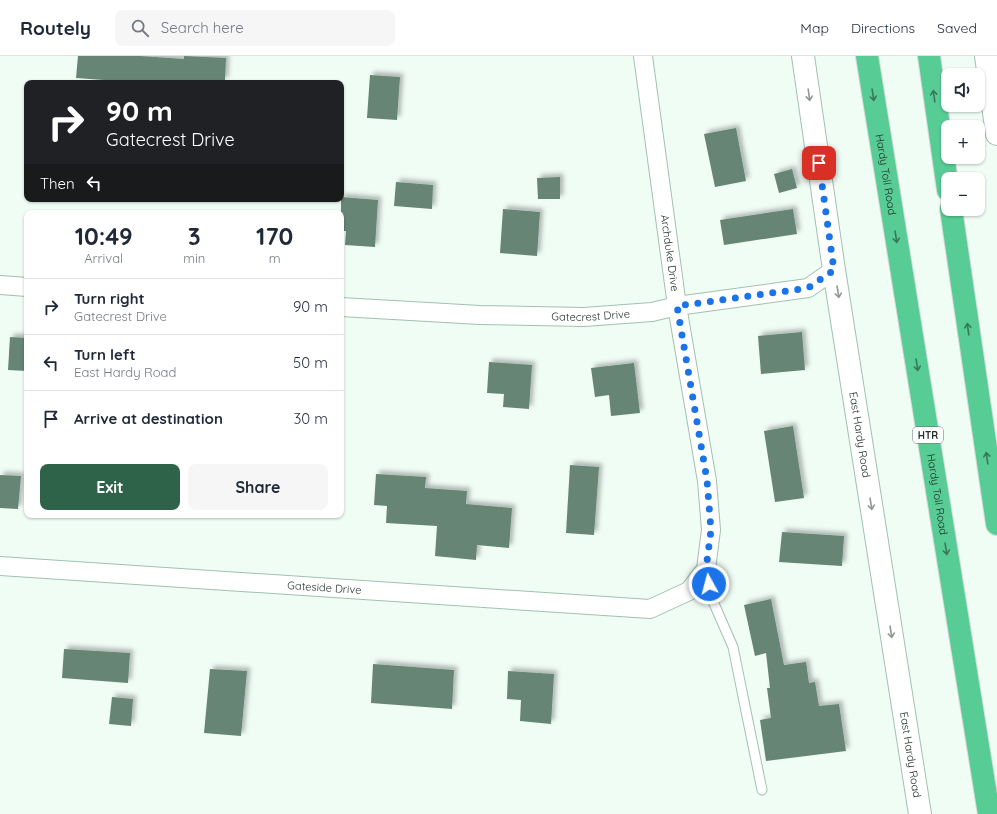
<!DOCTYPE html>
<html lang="en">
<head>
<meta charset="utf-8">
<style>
  :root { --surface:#fff; --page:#f6f6f7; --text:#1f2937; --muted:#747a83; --line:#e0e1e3; --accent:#2e6349 }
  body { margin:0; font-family:Quicksand,sans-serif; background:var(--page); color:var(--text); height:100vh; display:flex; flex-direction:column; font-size:15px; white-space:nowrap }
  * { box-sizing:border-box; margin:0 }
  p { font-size:13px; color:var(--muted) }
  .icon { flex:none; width:22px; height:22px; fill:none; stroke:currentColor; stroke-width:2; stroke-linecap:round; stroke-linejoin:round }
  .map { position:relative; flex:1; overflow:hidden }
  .details { position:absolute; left:24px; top:154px; width:320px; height:308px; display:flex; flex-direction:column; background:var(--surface); border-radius:8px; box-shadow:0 1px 3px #0004 }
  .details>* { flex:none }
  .banner { position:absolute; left:24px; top:24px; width:320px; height:122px; border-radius:8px; box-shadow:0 1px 3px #0004; background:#202124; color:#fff; overflow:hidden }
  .tools { position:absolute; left:941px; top:12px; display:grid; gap:8px }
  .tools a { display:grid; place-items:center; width:44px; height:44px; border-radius:8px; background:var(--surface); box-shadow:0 1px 3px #0004; font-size:20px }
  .pin { position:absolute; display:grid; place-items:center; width:34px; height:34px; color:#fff; margin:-17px; border-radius:8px; box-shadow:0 2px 6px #0006 }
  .me { position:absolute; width:44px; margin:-22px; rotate:353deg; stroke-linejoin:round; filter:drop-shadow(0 0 3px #0008) }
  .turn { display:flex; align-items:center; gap:14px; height:84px; padding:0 16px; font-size:18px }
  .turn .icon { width:52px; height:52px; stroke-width:2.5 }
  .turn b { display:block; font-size:28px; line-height:34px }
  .then { display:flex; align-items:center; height:38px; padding:0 16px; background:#0003; gap:8px; font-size:15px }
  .eta { display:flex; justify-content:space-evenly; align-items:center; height:68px; text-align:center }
  .eta b { font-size:24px; font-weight:800; line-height:28px }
  .cta { display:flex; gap:8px; margin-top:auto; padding:8px 16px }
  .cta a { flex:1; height:46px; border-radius:8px; background:var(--accent); color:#fff; font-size:16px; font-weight:800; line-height:46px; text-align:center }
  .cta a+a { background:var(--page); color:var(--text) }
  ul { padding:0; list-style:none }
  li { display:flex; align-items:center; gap:12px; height:56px; padding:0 16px; border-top:1px solid var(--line) }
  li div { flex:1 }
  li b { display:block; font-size:15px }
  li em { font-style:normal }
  header { display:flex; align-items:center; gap:24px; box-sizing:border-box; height:56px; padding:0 20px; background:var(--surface); border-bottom:1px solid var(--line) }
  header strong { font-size:19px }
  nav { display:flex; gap:22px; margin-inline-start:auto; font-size:14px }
  .search { width:280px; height:36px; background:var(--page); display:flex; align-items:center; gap:10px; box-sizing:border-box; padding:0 14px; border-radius:8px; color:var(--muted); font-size:15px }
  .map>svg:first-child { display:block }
  .building { fill:#668574; filter:url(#shadow) }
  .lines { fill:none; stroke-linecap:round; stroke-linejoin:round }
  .service-casing { stroke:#a1c1ae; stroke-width:11 }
  .minor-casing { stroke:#a1c1ae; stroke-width:20 }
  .secondary-casing { stroke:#a1c1ae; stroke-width:24 }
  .motorway-casing { stroke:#d7dad8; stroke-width:24 }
  .service { stroke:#fff; stroke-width:9 }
  .minor { stroke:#fff; stroke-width:18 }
  .secondary { stroke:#fff; stroke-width:22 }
  .motorway { stroke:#57cd95; stroke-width:22 }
  .oneway { stroke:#919894 }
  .oneway2 { stroke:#3a775a }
  .route { stroke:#1a73e8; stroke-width:7; stroke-dasharray:0 12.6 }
  .labels { text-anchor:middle; stroke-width:3; stroke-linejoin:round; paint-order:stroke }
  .shield { fill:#fff; stroke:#656e69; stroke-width:1 }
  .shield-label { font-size:10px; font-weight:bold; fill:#233029 }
  .street-label { font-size:11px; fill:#233029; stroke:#fff }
</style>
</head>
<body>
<header>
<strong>Routely</strong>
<div class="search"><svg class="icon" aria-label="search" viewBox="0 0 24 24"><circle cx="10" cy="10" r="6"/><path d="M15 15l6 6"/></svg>Search here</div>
<nav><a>Map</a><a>Directions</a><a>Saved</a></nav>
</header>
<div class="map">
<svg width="997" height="758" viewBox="0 0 997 758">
  <defs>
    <filter id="shadow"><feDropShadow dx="3.5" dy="-3.5" stdDeviation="2" flood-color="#0004"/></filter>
  </defs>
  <rect width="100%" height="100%" fill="#f0fdf5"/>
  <g class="building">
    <path d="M 78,0 L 140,0 L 184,3 L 184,0 L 226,2 L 225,25 L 215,24 L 215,27 L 145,27 L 76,22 Z"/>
    <path d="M 370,19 L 400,21 L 397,64 L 367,62 Z"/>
    <path d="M 736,72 L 746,125 L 715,131 L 704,78 Z"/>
    <path d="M 792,113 L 797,132 L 779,137 L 774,118 Z"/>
    <path d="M 560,121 L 560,143 L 538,143 L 537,122 Z"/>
    <path d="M 396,126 L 433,129 L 432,153 L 394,150 Z"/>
    <path d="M 341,141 L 378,144 L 375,191 L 345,189 L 346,175 L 341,175 Z"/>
    <path d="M 503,153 L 540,156 L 537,200 L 500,197 Z"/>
    <path d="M 793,153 L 797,178 L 724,189 L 720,164 Z"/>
    <path d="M 802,276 L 805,314 L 761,318 L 758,280 Z"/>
    <path d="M 10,281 L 27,282 L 27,315 L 8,314 Z"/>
    <path d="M 489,306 L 532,309 L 529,353 L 503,351 L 504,338 L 487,337 Z"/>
    <path d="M 634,307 L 640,357 L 611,360 L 609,339 L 595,341 L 591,312 Z"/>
    <path d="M 793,370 L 804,442 L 775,446 L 764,375 Z"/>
    <path d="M 570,409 L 599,411 L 594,479 L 566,477 Z"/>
    <path d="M 376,418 L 426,421 L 425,432 L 467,435 L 466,448 L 512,452 L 509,492 L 477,489 L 476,504 L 435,500 L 437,470 L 386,467 L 387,450 L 374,449 Z"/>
    <path d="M 0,419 L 21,420 L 18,453 L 0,452 Z"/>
    <path d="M 782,476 L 844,480 L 842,510 L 779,506 Z"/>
    <path d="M 771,543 L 784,609 L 806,606 L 809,627 L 815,626 L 819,650 L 839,648 L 846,695 L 766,705 L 760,664 L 771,662 L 767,632 L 770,632 L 766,597 L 755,600 L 744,549 Z"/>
    <path d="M 64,593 L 130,597 L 128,627 L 62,622 Z"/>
    <path d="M 373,608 L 454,614 L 452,653 L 371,647 Z"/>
    <path d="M 210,613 L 247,615 L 241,680 L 204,677 Z"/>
    <path d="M 508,615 L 554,618 L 551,668 L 520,665 L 521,644 L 507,643 Z"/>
    <path d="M 112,641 L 133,643 L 131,670 L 109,668 Z"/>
  </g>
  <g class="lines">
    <defs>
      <path id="service" d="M 706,513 L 712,543 L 733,591 L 762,734"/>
      <g id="minor">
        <path d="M 0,229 L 27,231"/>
        <path id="s1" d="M 341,251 L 480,259 L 584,261 L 652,256 L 677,250 L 808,232 L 834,214"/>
        <path id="s2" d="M 0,510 L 650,553 L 689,535 L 706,513 L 711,474 L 707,425 L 677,250 L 643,0"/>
      </g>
      <g id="secondary">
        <path id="s3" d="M 803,0 L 834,214 L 920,758"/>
        <path d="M 986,0 L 997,78"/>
      </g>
      <g id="motorway">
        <path id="s4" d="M 867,0 L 989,758"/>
        <path d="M 929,0 L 948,134"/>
        <path d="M 951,153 L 997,468"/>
      </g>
    </defs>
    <use href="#service" class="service-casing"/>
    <use href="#minor" class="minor-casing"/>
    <use href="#secondary" class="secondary-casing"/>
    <use href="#motorway" class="motorway-casing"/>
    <use href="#service" class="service"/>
    <use href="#minor" class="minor"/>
    <use href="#secondary" class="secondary"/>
    <use href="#motorway" class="motorway"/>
  </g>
  <defs><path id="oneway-shaft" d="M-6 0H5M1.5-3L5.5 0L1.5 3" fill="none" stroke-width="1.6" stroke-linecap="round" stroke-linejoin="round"/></defs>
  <g class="oneway">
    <use href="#oneway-shaft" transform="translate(809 39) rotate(82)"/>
    <use href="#oneway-shaft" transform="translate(838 236) rotate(81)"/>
    <use href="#oneway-shaft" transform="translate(871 448) rotate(81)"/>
    <use href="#oneway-shaft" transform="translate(891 576) rotate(81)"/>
  </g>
  <g class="oneway2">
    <use href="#oneway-shaft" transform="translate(873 39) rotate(81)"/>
    <use href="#oneway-shaft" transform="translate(934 40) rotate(-98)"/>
    <use href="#oneway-shaft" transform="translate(896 181) rotate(81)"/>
    <use href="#oneway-shaft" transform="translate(968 273) rotate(-98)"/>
    <use href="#oneway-shaft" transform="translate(917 309) rotate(81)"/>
    <use href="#oneway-shaft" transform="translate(987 402) rotate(-98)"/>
    <use href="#oneway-shaft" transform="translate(946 493) rotate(81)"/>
  </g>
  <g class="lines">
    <path class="route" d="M 709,528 L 706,513 L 711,474 L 707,424 L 677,250 L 808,232 L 834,214 L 819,107"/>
  </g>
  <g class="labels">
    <rect class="shield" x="913" y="371" width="30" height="16" rx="3"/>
    <g class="shield-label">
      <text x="928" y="383">HTR</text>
    </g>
    <g class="street-label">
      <text dy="4" stroke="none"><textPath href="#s4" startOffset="120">Hardy Toll Road</textPath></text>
      <text transform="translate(670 197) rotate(82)" y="4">Archduke Drive</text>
      <text dy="4" stroke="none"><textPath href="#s1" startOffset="250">Gatecrest Drive</textPath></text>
      <text dy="4" stroke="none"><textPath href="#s3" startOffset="383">East Hardy Road</textPath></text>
      <text dy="4" stroke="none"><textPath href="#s4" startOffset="444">Hardy Toll Road</textPath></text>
      <text dy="4" stroke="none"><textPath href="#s2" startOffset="325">Gateside Drive</textPath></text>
      <text dy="4" stroke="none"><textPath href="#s3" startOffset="707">East Hardy Road</textPath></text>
    </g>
  </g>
</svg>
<div class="tools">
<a><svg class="icon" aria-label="sound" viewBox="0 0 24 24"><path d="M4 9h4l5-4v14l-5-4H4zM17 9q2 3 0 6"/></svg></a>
<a>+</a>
<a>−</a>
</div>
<div class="pin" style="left:819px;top:107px;background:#d93025"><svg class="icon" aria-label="arrive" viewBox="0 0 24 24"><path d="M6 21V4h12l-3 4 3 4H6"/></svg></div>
<svg class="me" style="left:709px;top:528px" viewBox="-20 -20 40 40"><circle r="17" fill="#1a73e8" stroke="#fff" stroke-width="3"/><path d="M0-11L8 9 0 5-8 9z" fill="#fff"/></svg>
<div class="banner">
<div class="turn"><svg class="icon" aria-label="right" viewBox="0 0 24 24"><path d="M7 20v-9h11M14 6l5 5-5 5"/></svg><div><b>90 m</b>Gatecrest Drive</div></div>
<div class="then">Then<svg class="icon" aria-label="left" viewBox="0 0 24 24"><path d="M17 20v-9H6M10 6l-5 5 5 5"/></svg></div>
</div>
<section class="details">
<div class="eta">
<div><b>10:49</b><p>Arrival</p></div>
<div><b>3</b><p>min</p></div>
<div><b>170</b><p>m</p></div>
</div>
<ul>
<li><svg class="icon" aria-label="right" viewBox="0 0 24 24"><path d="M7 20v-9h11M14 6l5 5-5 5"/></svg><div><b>Turn right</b><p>Gatecrest Drive</p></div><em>90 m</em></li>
<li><svg class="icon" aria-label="left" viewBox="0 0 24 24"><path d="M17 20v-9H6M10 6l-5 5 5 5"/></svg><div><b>Turn left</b><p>East Hardy Road</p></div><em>50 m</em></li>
<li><svg class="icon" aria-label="arrive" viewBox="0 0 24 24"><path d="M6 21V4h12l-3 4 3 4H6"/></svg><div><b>Arrive at destination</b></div><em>30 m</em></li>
</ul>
<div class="cta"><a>Exit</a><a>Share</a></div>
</section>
</div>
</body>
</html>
